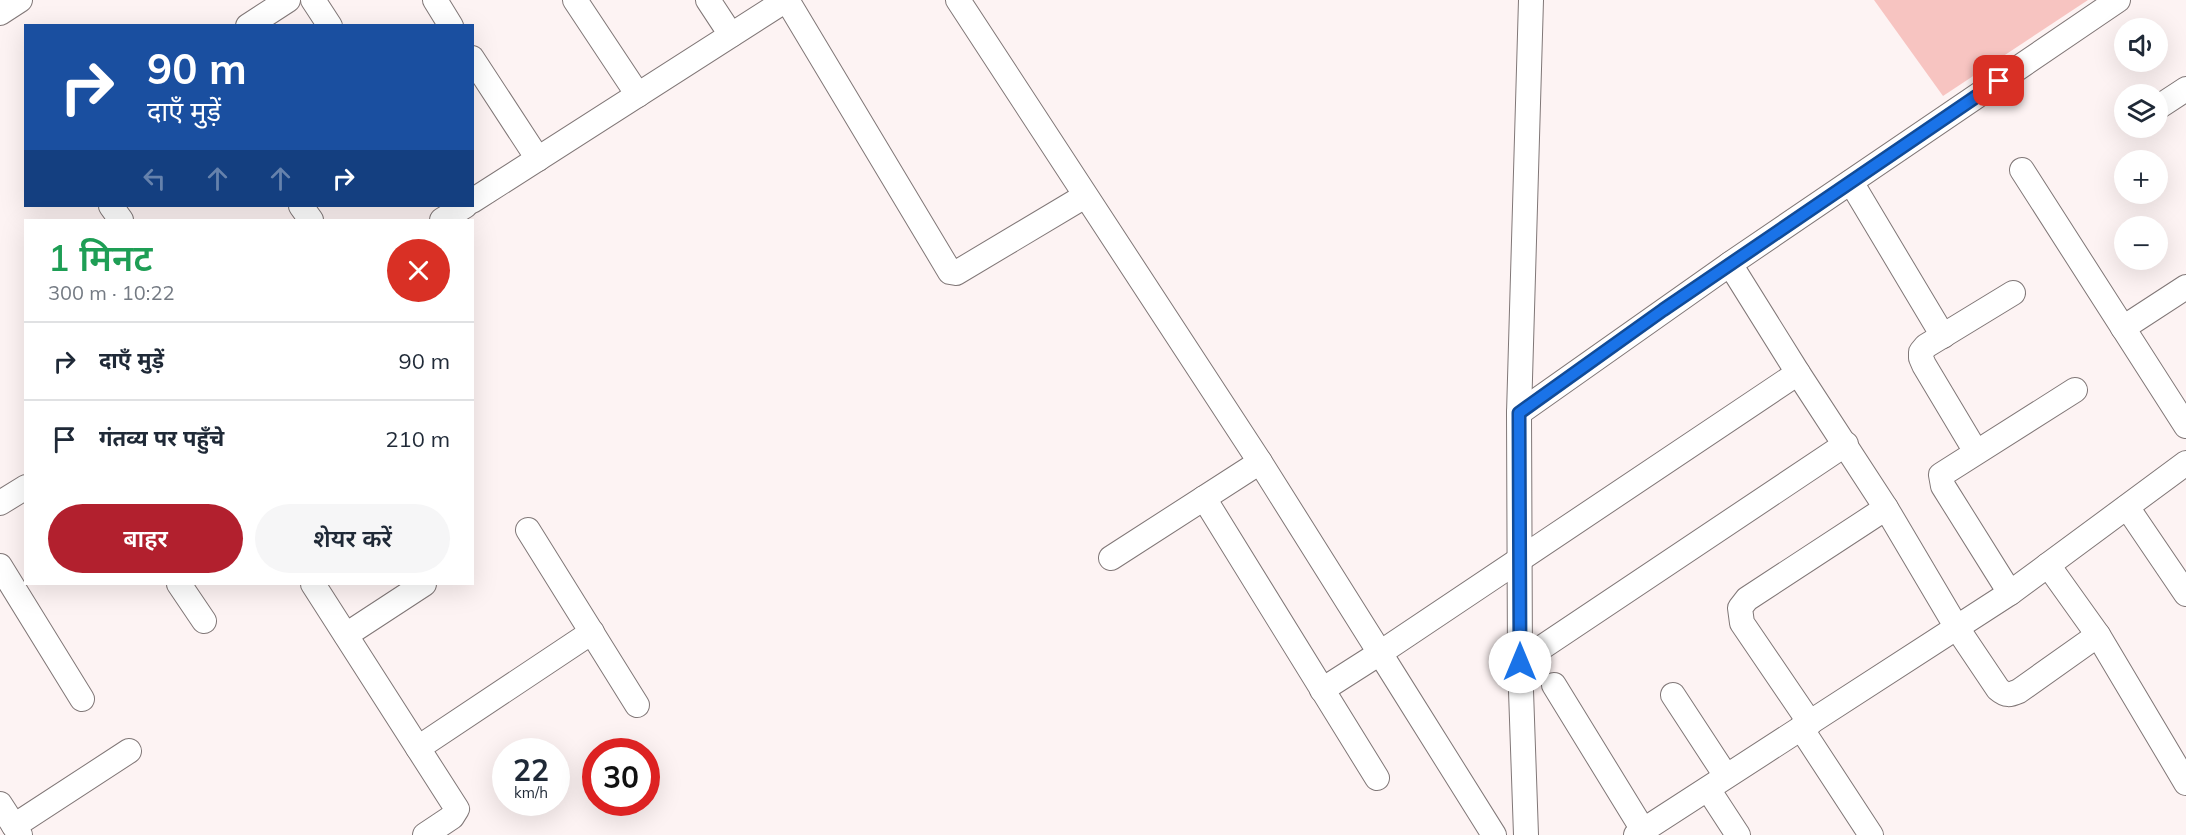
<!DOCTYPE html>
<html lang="hi">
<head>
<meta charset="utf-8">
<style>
  :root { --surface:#fff; --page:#f6f6f7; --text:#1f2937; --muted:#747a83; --line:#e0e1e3; --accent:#b2202e }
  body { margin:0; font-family:Mulish,"Noto Sans Devanagari",sans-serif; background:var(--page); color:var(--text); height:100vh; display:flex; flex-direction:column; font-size:22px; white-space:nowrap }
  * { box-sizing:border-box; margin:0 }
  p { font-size:20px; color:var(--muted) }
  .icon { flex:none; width:33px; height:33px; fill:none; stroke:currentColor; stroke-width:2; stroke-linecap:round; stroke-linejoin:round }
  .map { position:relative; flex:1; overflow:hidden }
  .details { position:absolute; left:24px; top:219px; width:450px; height:366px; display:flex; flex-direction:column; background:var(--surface); border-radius:0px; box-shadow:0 6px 24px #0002 }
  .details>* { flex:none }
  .top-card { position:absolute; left:24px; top:24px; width:450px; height:183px; border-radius:0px; box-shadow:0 6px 24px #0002; background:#1a4fa0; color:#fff; overflow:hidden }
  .tools { position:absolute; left:2114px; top:18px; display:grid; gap:12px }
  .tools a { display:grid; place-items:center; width:54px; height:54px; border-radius:50%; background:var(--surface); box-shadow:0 6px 24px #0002; font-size:30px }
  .speed { position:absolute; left:492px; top:738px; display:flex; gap:12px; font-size:30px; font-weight:700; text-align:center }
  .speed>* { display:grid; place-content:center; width:78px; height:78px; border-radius:50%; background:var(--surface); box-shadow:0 6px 24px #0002; line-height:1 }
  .speed small { font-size:15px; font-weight:400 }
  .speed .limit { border:9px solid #d22; background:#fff; color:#111 }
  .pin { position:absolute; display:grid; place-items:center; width:51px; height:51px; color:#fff; margin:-26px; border-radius:12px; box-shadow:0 3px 9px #0006 }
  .me { position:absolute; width:66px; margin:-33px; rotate:0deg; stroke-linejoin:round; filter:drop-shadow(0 0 4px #0008) }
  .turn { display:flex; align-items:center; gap:21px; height:126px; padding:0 24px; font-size:27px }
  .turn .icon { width:78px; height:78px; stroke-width:2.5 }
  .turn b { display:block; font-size:42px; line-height:51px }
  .lanes { display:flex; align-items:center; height:57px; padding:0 24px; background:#0003; justify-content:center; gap:30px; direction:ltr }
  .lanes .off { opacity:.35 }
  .round { display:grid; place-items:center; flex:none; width:63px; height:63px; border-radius:32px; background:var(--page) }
  .headline { display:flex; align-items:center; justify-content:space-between; height:102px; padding:0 24px }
  h1 { font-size:36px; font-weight:600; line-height:45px; color:#1e9e55 }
  .button { display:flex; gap:12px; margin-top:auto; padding:12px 24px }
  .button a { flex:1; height:69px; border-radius:36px; background:var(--accent); color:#fff; font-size:24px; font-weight:600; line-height:69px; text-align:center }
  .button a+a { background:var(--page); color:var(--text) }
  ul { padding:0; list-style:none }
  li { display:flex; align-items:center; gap:18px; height:78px; padding:0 24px; border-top:2px solid var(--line) }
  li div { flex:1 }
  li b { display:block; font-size:22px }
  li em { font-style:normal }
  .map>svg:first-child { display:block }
  .green { fill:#f7c4c1 }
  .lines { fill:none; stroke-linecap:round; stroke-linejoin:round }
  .minor-casing { stroke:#807777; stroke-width:26 }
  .minor { stroke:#fff; stroke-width:24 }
  .route-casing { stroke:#114b97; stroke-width:15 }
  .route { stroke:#1a73e8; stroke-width:10 }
</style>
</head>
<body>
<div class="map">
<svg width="2186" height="835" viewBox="0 0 2186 835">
  <rect width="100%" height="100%" fill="#fdf3f3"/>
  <path class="green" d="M 1874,0 L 2088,0 L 1943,96 Z"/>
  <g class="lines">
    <defs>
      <g id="minor">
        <path d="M 313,0 L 330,26"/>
        <path d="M 435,0 L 451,26"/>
        <path d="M 575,0 L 638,95"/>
        <path d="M 708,0 L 731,35"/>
        <path d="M 787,0 L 950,272 L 956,273 L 1085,196"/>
        <path d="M 958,0 L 1260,462 L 1380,653 L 1322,690"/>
        <path d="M 0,13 L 20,0"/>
        <path d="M 248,26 L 288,0"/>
        <path d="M 472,58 L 538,159"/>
        <path d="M 2157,108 L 2186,89"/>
        <path d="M 2022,170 L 2186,426"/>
        <path d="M 1851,182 L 1943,336"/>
        <path d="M 472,201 L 786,0"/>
        <path d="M 111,206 L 121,220"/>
        <path d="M 301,206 L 311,220"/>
        <path d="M 442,220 L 465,206"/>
        <path d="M 1730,264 L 2118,0"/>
        <path d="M 2123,328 L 2186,287"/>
        <path d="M 1519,413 L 1730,264 L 1798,373 L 1886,508"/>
        <path d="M 1976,452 L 1924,365 L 1921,358 L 1921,352 L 1926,346 L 2013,293"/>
        <path d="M 1204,498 L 1377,778"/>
        <path d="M 0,503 L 26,487"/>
        <path d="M 2127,507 L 2186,594"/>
        <path d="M 528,530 L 637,705"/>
        <path d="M 1111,558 L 1260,462"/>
        <path d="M 2048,565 L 2186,463"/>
        <path d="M 0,566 L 82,699"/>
        <path d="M 179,584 L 204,621"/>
        <path d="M 313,584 L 457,809 L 452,817 L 425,835"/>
        <path d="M 2010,593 L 1943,486 L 1941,475 L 2075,390"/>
        <path d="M 346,635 L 424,584"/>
        <path d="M 1520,662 L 1846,444"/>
        <path d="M 1554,685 L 1643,830"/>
        <path d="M 1673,695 L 1726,776"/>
        <path d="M 1810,723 L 1742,623 L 1740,608 L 1747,599 L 1886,508 L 1957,628 L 1998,689 C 2006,696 2010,695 2019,691 L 2098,635"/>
        <path d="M 1801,728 L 1871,835"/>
        <path d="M 418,748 L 592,632"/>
        <path d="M 1708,789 L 1738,835"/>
        <path d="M 0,804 L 20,835"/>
        <path d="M 14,826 L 129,751"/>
        <path d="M 1494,835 L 1380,653 L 1798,373"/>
        <path d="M 1526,835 L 1520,662 L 1519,413 L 1531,0"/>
        <path d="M 1636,835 L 2010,593 L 2048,565 L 2098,635 L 2186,783"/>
      </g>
    </defs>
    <use href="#minor" class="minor-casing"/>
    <use href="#minor" class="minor"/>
  </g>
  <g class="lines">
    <defs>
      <path id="route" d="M 1520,662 L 1519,413 L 1663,310 L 1999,81"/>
    </defs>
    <use href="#route" class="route-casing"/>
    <use href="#route" class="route"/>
  </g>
</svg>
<div class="tools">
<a><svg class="icon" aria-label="sound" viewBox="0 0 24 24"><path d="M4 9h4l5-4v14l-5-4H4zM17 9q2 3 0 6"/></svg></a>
<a><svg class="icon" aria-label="layers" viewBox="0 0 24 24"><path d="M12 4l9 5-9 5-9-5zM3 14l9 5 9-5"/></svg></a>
<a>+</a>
<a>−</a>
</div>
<div class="speed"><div>22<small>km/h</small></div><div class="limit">30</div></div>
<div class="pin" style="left:1999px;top:81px;background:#d93025"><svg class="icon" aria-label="arrive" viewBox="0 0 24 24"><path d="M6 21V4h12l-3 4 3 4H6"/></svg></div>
<svg class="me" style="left:1520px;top:662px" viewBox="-20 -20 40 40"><circle r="19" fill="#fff"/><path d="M0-13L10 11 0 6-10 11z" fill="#1a73e8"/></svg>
<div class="top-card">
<div class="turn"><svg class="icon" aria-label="right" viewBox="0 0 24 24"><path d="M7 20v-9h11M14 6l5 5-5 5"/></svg><div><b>90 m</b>दाएँ मुड़ें</div></div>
<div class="lanes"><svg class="icon off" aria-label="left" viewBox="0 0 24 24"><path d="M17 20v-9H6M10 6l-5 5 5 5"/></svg><svg class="icon off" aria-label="ahead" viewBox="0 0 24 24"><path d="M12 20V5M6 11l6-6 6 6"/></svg><svg class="icon off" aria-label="ahead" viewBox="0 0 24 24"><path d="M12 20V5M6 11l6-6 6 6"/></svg><svg class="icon" aria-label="right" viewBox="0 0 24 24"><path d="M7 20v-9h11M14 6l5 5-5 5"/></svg></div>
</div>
<section class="details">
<div class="headline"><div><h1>1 मिनट</h1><p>300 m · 10:22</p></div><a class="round" style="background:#d93025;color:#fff"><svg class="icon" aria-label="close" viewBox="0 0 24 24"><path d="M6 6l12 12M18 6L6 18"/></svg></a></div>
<ul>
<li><svg class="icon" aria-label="right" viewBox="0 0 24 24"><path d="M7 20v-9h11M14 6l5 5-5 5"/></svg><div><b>दाएँ मुड़ें</b></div><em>90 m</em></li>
<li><svg class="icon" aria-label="arrive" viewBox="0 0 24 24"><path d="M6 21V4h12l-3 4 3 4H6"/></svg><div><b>गंतव्य पर पहुँचे</b></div><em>210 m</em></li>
</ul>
<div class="button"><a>बाहर</a><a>शेयर करें</a></div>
</section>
</div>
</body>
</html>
